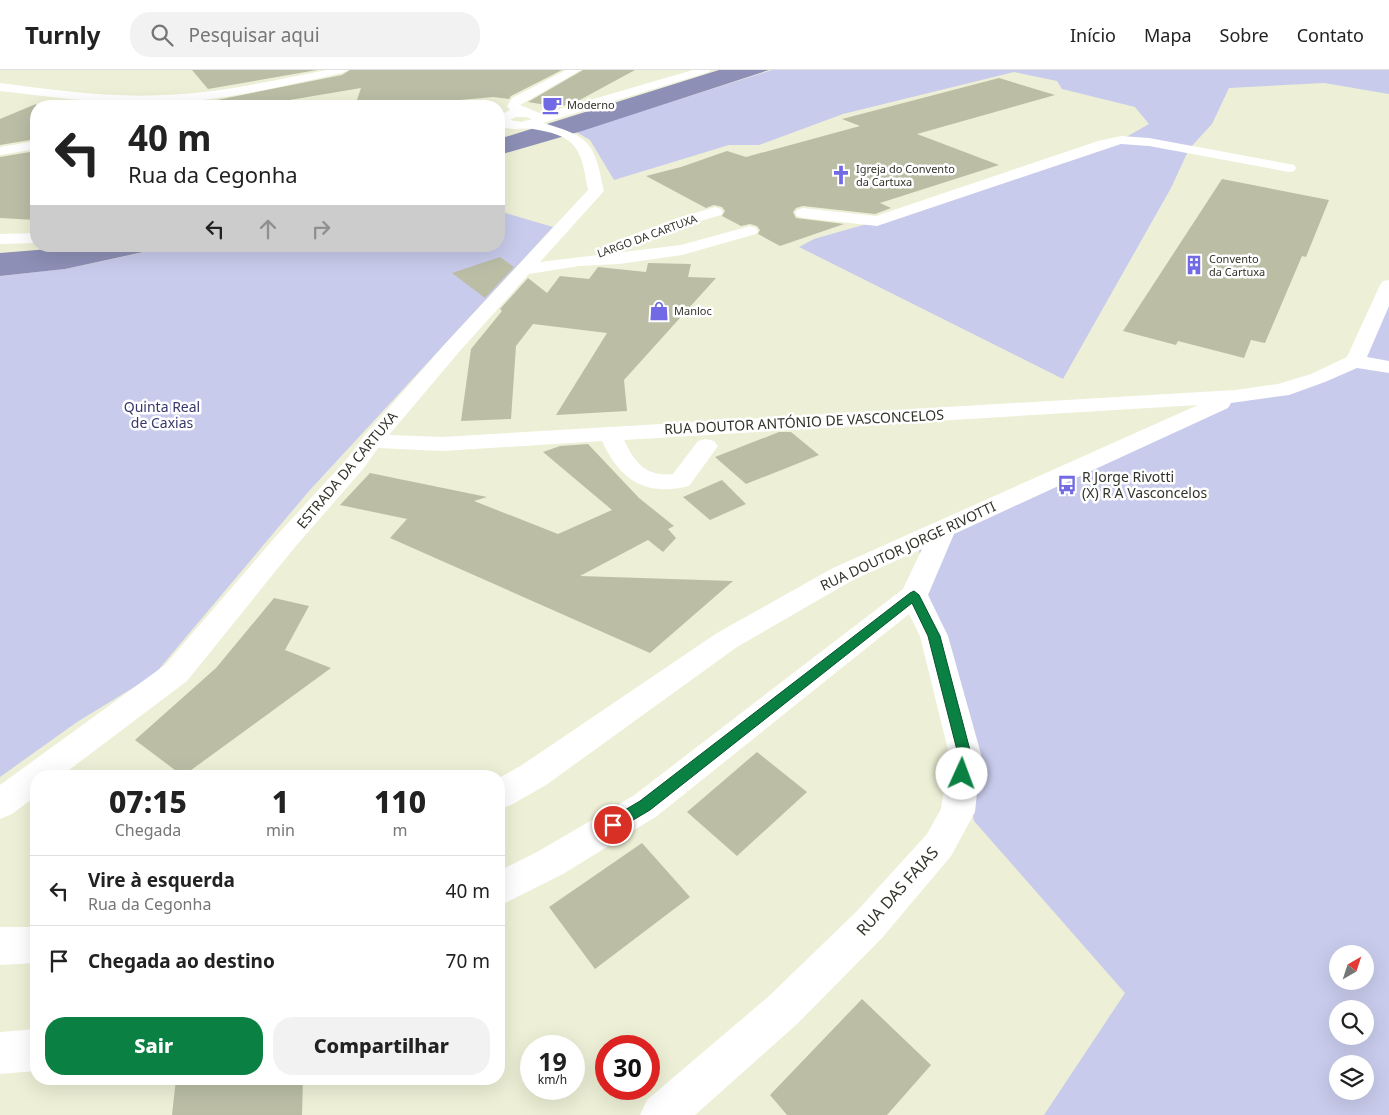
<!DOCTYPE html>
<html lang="pt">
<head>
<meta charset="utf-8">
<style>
  :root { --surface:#fff; --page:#f2f2f2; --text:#222; --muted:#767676; --line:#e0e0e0; --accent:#0b8043 }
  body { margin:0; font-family:"Noto Sans",sans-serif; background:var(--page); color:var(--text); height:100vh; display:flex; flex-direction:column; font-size:19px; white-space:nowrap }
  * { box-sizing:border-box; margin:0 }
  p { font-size:16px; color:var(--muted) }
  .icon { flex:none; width:28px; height:28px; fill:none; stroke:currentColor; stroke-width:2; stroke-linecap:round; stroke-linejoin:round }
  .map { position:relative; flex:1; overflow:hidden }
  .side { position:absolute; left:30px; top:700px; width:475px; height:315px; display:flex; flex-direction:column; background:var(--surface); border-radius:20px; box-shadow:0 5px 20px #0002 }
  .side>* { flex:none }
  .top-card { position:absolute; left:30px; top:30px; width:475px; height:152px; border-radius:20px; box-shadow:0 5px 20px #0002; background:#fff; color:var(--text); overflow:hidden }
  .needle { width:32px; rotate:39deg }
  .fabs { position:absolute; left:1329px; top:875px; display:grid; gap:10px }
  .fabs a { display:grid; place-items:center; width:45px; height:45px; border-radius:50%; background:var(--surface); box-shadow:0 5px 20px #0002; font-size:25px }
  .speed { position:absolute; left:520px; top:965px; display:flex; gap:10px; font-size:25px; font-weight:700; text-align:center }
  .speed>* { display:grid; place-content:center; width:65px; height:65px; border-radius:50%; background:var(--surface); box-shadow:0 5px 20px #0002; line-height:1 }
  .speed small { font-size:12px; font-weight:400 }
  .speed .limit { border:8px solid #d22; background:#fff; color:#111 }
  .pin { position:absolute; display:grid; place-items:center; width:42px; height:42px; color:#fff; margin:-21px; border:2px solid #fff; border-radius:50%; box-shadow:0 1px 5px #0007 }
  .me { position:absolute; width:55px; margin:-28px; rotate:2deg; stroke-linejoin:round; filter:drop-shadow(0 0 4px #0008) }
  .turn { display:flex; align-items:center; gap:18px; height:105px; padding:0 15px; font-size:22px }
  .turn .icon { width:65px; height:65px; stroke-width:2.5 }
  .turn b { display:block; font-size:35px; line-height:42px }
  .lanes { display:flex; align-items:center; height:48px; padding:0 15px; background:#0003; justify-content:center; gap:25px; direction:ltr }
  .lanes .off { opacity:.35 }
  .eta { display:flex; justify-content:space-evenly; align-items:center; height:85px; text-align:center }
  .eta b { font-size:30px; font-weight:800; line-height:35px }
  .button { display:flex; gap:10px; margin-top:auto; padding:10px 15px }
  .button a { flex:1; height:58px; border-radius:20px; background:var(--accent); color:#fff; font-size:20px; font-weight:800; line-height:58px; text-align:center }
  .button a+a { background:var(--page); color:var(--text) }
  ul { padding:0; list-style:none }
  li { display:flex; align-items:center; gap:15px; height:70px; padding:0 15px; border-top:1px solid var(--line) }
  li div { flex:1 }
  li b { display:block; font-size:19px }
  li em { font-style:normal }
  header { display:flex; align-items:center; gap:30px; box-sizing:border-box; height:70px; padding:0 25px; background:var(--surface); border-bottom:1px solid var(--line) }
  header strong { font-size:24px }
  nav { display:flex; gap:28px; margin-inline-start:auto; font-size:18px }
  .search { width:350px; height:45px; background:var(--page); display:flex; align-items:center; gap:12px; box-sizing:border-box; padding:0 18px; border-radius:20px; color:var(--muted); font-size:19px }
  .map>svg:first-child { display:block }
  .green { fill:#c8cbeb; fill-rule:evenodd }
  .water { fill:#8d8fb6 }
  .building { fill:#bbbea5 }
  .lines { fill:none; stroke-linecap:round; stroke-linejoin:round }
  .minor { fill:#fff; fill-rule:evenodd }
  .route { fill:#0b8043; stroke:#07532c }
  .labels { text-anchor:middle; stroke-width:5; stroke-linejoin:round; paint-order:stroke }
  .far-poi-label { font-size:11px; fill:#32332a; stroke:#fff; text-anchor:start }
  .far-street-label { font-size:11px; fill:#32332a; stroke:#fff }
  .park-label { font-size:14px; fill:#38376b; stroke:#fff }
  .street-label { font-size:14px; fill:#32332a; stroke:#fff }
  .poi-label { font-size:14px; fill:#32332a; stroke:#fff; text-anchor:start }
  .near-street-label { font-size:16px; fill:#32332a; stroke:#fff }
</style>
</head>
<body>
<header>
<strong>Turnly</strong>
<div class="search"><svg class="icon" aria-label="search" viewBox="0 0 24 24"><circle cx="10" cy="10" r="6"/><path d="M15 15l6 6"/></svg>Pesquisar aqui</div>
<nav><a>Início</a><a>Mapa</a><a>Sobre</a><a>Contato</a></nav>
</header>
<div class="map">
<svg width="1389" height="1045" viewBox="0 0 1389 1045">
  <rect width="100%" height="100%" fill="#edf0d6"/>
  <g class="green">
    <path d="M 772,0 L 1389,0 L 1389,24 L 1324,13 L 1229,18 L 1212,54 L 1189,79 L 1171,118 L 1063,309 L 799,177 L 814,169 L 877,151 L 1121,70 L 1149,54 L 1135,37 L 1062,19 L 1057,11 L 1014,2 L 843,44 L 759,75 L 729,75 L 614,110 L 590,70 L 576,62 Z"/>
    <path d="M 499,141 L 553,157 L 309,421 L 154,605 L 77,652 L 0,707 L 0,206 L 65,199 L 173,176 L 499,176 Z"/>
    <path d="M 1389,221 L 1389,1045 L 1044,1045 L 1125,923 L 974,751 L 917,470 L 1235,326 L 1281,320 L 1355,291 ZM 1338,884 L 1365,884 L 1365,911 L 1338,911 ZM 1338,939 L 1365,939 L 1365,966 L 1338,966 ZM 1338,994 L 1365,994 L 1365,1021 L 1338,1021 Z"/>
  </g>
  <g class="water">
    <path d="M 719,0 L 769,0 L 582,61 L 499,85 L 499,69 Z"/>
    <path d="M 86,176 L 171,176 L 65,199 L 0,206 L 0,183 Z"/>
  </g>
  <g class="building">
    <path d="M 192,0 L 317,0 L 208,19 Z"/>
    <path d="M 350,0 L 562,0 L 511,26 L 509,29 L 493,27 L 394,36 L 355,36 L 361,18 L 254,36 L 222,36 L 217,30 L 342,5 Z"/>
    <path d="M 583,0 L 635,0 L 576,32 L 559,37 L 528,32 Z"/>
    <path d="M 999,8 L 1055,25 L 917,64 L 999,95 L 880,133 L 891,138 L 875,144 L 803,136 L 796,138 L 793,142 L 796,148 L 844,154 L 780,176 L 758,164 L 760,160 L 757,156 L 750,154 L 741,156 L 722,146 L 725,141 L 722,137 L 714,135 L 706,138 L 646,106 L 681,97 L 727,81 L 746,87 L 860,56 L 842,49 Z"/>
    <path d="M 36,34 L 36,69 L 0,75 L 0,49 Z"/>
    <path d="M 36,81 L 36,150 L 0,148 L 0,87 Z"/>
    <path d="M 1222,109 L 1329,130 L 1306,187 L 1302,186 L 1265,273 L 1251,270 L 1244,288 L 1178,271 L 1176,275 L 1123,261 Z"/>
    <path d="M 500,187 L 514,197 L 485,228 L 452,203 Z"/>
    <path d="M 648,193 L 691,194 L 688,207 L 716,208 L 624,310 L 627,341 L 556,345 L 607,263 L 533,254 L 516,276 L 511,349 L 461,351 L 471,279 L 502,241 L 500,239 L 528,208 L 547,223 L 560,206 L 589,209 L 598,197 L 646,202 Z"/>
    <path d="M 779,362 L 791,362 L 819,385 L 746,414 L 715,387 Z"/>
    <path d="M 588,374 L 639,428 L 674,456 L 668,459 L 676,468 L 663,482 L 648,470 L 580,506 L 733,511 L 650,583 L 390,468 L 407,449 L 340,435 L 370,403 L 487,427 L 474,431 L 558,464 L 612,440 L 543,382 L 560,376 Z"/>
    <path d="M 722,410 L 746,434 L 710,450 L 683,427 Z"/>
    <path d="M 274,528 L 309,536 L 285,580 L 331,598 L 183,706 L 135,670 L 216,598 Z"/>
    <path d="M 757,682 L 807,722 L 737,786 L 687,742 Z"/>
    <path d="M 642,773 L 690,827 L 595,899 L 549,837 Z"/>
    <path d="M 862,929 L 931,995 L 887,1045 L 787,1045 L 770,1025 Z"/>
    <path d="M 176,1009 L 303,1009 L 302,1045 L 172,1045 Z"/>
  </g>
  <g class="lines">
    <g class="minor">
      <path d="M 326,0 L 348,0 L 342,3 C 283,16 223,31 163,33 C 108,35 54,27 0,21 L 0,13 C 54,20 109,28 164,25 C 218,23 272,11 326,0 Z"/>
      <path d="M 566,0 L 581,0 L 520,35 L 542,44 L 693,0 L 711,0 L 709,2 L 543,53 C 591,67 594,72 604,121 L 540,192 L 681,175 L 750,156 L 756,158 L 758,161 L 756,164 L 682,185 L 619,194 L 579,196 L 529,204 L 459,282 L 389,365 L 442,367 L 1235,320 L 1278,314 L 1311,304 L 1347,287 L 1380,215 L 1383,211 L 1389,210 L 1389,236 L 1367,287 L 1389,291 L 1389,303 L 1357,298 L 1325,312 L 1289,325 L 1231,333 L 1228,338 L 954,464 L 928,525 L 948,566 L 981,684 L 975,742 L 951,786 L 882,868 L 797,954 L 695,1045 L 640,1045 L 647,1030 L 769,926 L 856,842 L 927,764 L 941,739 L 949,684 L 920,566 L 909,544 L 657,746 L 563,804 L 499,836 L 499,801 L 537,782 L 633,726 L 903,519 L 922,479 L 853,510 L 737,577 L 546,715 L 511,735 L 499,739 L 499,708 L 522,695 L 717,563 L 833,498 L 1198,335 L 624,370 C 635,393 646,407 673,404 L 698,371 L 706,369 L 714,371 L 718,376 L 689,416 C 645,427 620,410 602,371 L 442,381 L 378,378 L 363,399 L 295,477 L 187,611 L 61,706 L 36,706 L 36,726 L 12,744 L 0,749 L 0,715 L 165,595 L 277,465 L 347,389 L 364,366 L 445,274 L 588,120 C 581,79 578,66 533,59 C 520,57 512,62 499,55 L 500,45 L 510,40 L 507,36 L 512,28 ZM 516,47 L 526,47 L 532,49 L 521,52 L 510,50 Z"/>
      <path d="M 1121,66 L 1149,68 L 1289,94 L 1294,95 L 1296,98 L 1294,101 L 1289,102 L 1149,76 L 1121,74 L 877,156 L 803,148 L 797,146 L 795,143 L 797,140 L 803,138 L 876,146 L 1098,71 Z"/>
      <path d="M 36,71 L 36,79 L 0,85 L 0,77 Z"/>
      <path d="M 715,137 L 721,139 L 723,142 L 721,145 L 687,155 L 617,183 L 605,183 L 603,179 L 605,175 L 675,149 Z"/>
      <path d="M 36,163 L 36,173 L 0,174 L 0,164 Z"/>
      <path d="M 0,857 L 36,857 L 36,893 L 0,895 Z"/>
      <path d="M 36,959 L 36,1001 L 0,1004 L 0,962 Z"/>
    </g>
  </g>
  <path class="route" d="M 914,521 L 919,525 L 940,566 L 971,684 L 967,708 L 962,709 L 957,708 L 955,704 L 958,684 L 928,566 L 912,533 L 650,740 L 618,759 L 613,761 L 608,759 L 606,755 L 608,750 L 640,731 L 910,523 Z"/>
  <defs>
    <symbol id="cafe-bare" viewBox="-9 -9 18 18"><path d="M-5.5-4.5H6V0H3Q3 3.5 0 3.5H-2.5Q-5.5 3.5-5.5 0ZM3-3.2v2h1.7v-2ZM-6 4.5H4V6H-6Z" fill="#716ae4" stroke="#fff" stroke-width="2.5" paint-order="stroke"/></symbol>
    <symbol id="church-bare" viewBox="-9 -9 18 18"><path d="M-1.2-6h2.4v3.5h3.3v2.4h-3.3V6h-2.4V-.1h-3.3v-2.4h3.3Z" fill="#716ae4" stroke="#fff" stroke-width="2.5" paint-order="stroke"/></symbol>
    <symbol id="building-bare" viewBox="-9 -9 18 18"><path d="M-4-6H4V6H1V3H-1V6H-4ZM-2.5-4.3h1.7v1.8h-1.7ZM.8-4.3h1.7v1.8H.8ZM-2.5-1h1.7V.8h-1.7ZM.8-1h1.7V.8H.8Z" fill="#716ae4" stroke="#fff" stroke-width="2.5" paint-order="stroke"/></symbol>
    <symbol id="shop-bare" viewBox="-9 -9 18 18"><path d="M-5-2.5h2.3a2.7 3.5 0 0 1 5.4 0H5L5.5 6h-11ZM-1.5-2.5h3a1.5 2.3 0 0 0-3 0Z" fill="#716ae4" stroke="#fff" stroke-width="2.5" paint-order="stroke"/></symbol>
    <symbol id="bus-bare" viewBox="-9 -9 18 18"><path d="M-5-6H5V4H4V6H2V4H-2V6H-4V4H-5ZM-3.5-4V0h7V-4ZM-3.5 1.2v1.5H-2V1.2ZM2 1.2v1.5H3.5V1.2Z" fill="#716ae4" stroke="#fff" stroke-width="2.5" paint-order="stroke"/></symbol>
  </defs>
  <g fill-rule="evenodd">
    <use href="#cafe-bare" x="538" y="21" width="28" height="28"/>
    <use href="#church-bare" x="827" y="91" width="28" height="28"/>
    <use href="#building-bare" x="1180" y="181" width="28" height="28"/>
    <use href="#shop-bare" x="645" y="227" width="28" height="28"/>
    <use href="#bus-bare" x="1053" y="401" width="28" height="28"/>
  </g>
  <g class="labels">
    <g class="far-poi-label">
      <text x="567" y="39">Moderno</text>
      <text x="856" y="103">Igreja do Convento<tspan x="856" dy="13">da Cartuxa</tspan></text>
      <text x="1209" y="193">Convento<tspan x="1209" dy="13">da Cartuxa</tspan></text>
      <text x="674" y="245">Manloc</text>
    </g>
    <g class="far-street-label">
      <text transform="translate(647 166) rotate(-20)" y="4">LARGO DA CARTUXA</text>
    </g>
    <g class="park-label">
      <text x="162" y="342">Quinta Real<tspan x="162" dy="16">de Caxias</tspan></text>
    </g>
    <g class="street-label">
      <text transform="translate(804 352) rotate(-3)" y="5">RUA DOUTOR ANTÓNIO DE VASCONCELOS</text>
      <text transform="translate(347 400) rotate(-50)" y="5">ESTRADA DA CARTUXA</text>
      <text transform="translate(908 476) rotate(-25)" y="5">RUA DOUTOR JORGE RIVOTTI</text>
    </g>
    <g class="poi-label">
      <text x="1082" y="412">R Jorge Rivotti<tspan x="1082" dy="16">(X) R A Vasconcelos</tspan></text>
    </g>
    <g class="near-street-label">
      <text transform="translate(897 821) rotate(-48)" y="6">RUA DAS FAIAS</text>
    </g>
  </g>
</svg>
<div class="fabs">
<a><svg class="needle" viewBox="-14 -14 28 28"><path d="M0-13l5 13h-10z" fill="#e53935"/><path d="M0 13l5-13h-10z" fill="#767676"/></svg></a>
<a><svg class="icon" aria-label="search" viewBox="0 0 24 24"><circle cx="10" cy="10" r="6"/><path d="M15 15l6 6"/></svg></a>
<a><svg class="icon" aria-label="layers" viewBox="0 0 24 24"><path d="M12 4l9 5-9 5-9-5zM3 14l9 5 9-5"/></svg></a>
</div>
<div class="speed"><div>19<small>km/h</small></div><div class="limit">30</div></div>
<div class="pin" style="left:613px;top:755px;background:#d93025"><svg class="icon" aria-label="arrive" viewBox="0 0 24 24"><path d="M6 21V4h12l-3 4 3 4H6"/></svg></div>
<svg class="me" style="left:962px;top:704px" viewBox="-20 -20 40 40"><circle r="19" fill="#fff"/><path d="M0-13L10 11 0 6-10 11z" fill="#0b8043"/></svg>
<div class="top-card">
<div class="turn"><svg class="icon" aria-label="left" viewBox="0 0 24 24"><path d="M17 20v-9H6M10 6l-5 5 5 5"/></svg><div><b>40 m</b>Rua da Cegonha</div></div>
<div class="lanes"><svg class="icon" aria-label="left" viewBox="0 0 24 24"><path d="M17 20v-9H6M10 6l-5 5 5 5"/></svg><svg class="icon off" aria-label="ahead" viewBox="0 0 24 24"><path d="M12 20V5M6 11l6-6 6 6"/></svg><svg class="icon off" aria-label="right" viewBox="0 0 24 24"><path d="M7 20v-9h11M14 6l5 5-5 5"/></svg></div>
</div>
<section class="side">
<div class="eta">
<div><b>07:15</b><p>Chegada</p></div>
<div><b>1</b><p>min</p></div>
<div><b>110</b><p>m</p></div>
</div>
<ul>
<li><svg class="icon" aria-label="left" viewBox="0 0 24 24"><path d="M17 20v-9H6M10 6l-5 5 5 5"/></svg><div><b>Vire à esquerda</b><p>Rua da Cegonha</p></div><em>40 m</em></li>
<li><svg class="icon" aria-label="arrive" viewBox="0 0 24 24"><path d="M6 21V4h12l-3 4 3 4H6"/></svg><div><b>Chegada ao destino</b></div><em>70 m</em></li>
</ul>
<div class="button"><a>Sair</a><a>Compartilhar</a></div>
</section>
</div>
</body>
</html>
